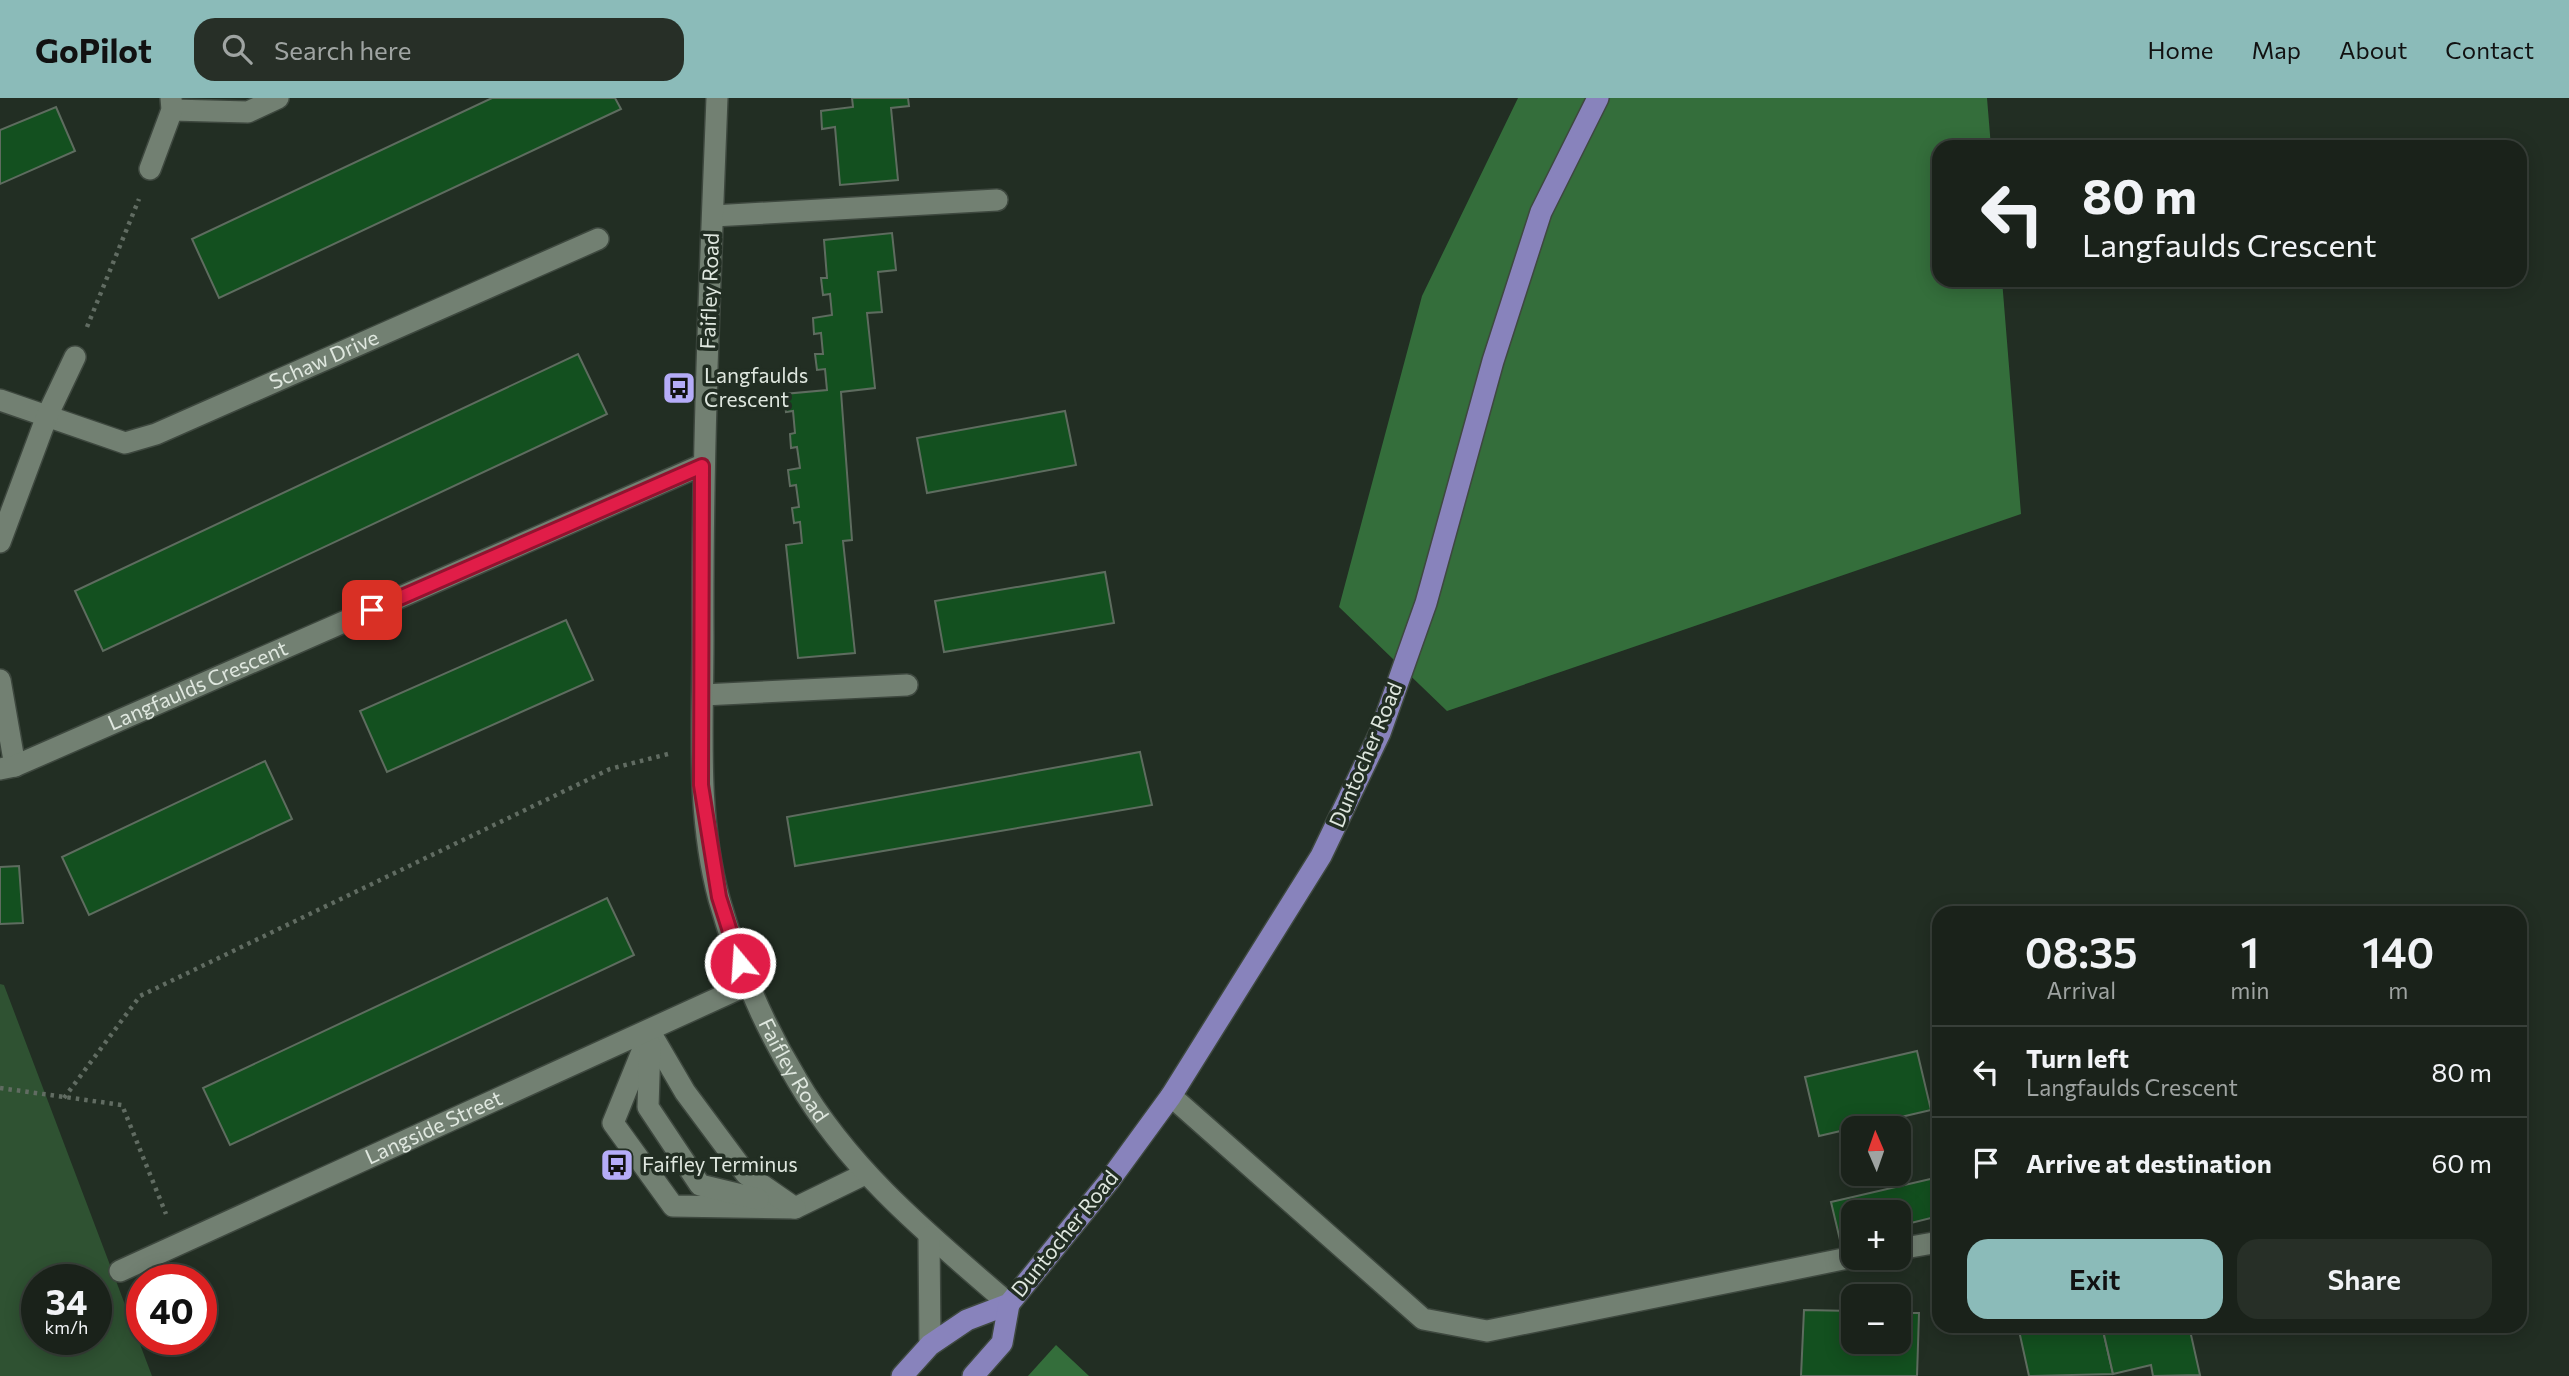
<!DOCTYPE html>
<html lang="en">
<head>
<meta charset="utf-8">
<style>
  :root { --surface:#1a221a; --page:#272f27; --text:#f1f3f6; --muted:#9fa4a2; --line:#383f39; --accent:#8bbbb9 }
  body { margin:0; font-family:Commissioner,sans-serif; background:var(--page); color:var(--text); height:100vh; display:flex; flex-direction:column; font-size:26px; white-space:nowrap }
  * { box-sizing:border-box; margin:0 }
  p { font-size:23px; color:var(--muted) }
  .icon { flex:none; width:38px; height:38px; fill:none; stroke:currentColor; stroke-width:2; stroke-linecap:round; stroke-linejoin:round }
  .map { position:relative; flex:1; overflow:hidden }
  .sheet { position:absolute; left:1932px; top:808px; width:595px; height:427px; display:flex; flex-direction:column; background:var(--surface); border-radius:21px; box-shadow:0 4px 18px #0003,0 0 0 2px var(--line) }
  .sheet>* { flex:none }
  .banner { position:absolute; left:1932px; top:42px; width:595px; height:147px; border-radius:21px; box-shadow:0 4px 18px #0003,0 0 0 2px var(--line); background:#1a221a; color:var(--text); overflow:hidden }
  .needle { width:46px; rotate:358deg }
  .fabs { position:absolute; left:1841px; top:1018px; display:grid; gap:14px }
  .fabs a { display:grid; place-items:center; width:70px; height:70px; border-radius:14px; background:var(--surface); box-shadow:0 4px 18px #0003,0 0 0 2px var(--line); font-size:35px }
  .speed { position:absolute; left:21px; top:1166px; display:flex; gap:14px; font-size:35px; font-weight:700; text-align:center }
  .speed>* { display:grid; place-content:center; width:91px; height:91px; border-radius:50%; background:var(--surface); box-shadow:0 4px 18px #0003,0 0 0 2px var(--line); line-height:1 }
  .speed small { font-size:18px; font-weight:400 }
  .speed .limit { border:10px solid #d22; background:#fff; color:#111 }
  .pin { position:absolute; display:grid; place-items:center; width:60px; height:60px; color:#fff; margin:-30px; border-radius:14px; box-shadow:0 4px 10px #0006 }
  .me { position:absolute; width:77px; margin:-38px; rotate:342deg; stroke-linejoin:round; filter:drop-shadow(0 0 5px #0008) }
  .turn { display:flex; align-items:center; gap:24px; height:147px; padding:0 35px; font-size:32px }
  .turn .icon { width:91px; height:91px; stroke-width:2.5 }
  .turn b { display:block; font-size:49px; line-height:60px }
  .eta { display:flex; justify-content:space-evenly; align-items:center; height:119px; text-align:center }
  .eta b { font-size:42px; font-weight:600; line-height:49px }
  .primary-button { display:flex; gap:14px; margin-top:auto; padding:14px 35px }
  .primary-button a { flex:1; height:80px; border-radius:21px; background:var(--accent); color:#111; font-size:28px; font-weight:600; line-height:80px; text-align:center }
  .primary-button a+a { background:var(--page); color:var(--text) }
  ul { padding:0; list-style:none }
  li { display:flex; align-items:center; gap:21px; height:91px; padding:0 35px; border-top:2px solid var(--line) }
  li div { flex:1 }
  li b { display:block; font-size:26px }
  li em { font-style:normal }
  header { display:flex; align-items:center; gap:42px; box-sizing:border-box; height:98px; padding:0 35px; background:var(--accent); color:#111 }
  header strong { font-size:33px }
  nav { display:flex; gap:38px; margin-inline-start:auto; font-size:24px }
  .search { width:490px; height:63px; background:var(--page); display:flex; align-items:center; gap:18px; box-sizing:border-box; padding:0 24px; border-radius:21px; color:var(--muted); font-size:26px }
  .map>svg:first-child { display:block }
  .green { fill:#2f5232; fill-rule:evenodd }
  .forest { fill:#346e3b }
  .building { fill:#13501f; stroke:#5e6c5f; stroke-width:2 }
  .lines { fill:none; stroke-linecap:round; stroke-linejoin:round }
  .lane-casing { stroke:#3e483f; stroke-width:24 }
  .street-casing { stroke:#3e483f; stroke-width:24 }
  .secondary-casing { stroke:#3e483f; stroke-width:24 }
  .primary-casing { stroke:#3e483f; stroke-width:24 }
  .path { stroke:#616c62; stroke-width:4.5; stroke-dasharray:3.5 5; stroke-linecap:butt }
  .lane { stroke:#728072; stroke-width:21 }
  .street { stroke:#728072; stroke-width:21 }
  .secondary { stroke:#728072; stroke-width:21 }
  .primary { stroke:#8883bc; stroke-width:21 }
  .route-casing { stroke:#92132f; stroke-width:18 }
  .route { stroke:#e11d48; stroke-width:12 }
  .labels { text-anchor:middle; stroke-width:7; stroke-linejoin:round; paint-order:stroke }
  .street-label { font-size:21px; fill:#dfe7df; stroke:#222e23 }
  .poi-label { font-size:21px; fill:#dfe7df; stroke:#222e23; text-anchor:start }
</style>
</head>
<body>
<header>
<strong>GoPilot</strong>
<div class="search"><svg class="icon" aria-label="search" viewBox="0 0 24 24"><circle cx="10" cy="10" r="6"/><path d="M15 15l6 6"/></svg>Search here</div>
<nav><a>Home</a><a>Map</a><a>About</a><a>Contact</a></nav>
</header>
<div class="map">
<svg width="2569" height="1278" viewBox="0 0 2569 1278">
  <rect width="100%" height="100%" fill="#222e23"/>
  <path class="green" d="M 0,886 L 4,887 L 152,1278 L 0,1278 ZM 37,1181 L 96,1181 L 96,1241 L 37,1241 Z"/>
  <g class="forest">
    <path d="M 1518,0 L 1987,0 L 1991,49 L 1939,49 L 1939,182 L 2002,182 L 2021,416 L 1447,613 L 1339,509 L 1422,198 Z"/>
    <path d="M 1056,1247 L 1089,1278 L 1028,1278 Z"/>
  </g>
  <g class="building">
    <path d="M 492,0 L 615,0 L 621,11 L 219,200 L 192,141 Z"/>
    <path d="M 852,0 L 908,0 L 909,8 L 891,10 L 898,82 L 840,87 L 835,29 L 822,31 L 821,13 L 853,9 Z"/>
    <path d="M 56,9 L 75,53 L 0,86 L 0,32 Z"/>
    <path d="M 892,135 L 896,172 L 878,174 L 882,214 L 867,215 L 875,290 L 841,294 L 852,442 L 843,443 L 855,555 L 798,560 L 786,447 L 802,445 L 800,424 L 794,425 L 792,410 L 799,409 L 796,387 L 790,388 L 788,372 L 800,370 L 797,349 L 791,350 L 790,336 L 795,335 L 793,313 L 786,314 L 784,296 L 827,292 L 825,271 L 817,272 L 815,256 L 823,256 L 821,235 L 814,236 L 813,220 L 832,217 L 830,196 L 823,197 L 821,180 L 827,180 L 824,142 Z"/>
    <path d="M 578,256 L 607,316 L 103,553 L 75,493 Z"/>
    <path d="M 1065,313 L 1076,367 L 927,395 L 917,340 Z"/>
    <path d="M 1105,474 L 1114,525 L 944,554 L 935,503 Z"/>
    <path d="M 566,522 L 593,582 L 387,674 L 360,613 Z"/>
    <path d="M 1140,654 L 1152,707 L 795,768 L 787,719 Z"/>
    <path d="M 265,663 L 292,721 L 89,817 L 62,759 Z"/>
    <path d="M 19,768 L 23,825 L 0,826 L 0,769 Z"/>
    <path d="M 607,800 L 634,857 L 230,1047 L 203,990 Z"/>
    <path d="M 1917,953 L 1931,1012 L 1819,1038 L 1805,979 Z"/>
    <path d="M 1939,1079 L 1939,1118 L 1899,1128 L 1899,1115 L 1853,1115 L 1853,1139 L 1840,1142 L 1831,1104 Z"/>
    <path d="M 1804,1212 L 1853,1213 L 1853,1244 L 1899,1244 L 1899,1215 L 1919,1215 L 1917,1278 L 1801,1278 Z"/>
    <path d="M 2018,1228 L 2102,1228 L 2113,1276 L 2029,1278 Z"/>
    <path d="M 2102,1228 L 2189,1228 L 2200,1277 L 2153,1278 L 2151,1267 L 2113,1276 Z"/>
  </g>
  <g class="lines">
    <defs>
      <g id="lane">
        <path d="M 650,934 L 613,1025 L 673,1108 L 795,1110 L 865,1076"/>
        <path d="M 650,934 L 685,994 L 746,1076 L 795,1110"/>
        <path d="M 650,947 L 648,1009 L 700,1087 L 758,1101"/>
        <path d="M 1171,998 L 1423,1221 L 1487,1233 L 1853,1159"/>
        <path d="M 1899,1151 L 1939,1144"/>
      </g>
      <g id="street">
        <path d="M 172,12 L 248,14 L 278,0"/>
        <path d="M 150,71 L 172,12 L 171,0"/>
        <path d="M 713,118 L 997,102"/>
        <path id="s1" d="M 0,302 L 125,345 L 156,336 L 598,141"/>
        <path d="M 0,444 L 47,318 L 75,259"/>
        <path d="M 0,582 L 15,668"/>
        <path d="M 703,597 L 907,587"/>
        <path id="s2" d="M 0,671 L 15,668 L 702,367"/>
        <path id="s3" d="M 120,1173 L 747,887"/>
      </g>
      <g id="secondary">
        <path id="s4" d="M 717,0 C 710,180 702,359 703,540 C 703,627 696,716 719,801 C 737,865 763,926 797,982 C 850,1073 930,1138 1009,1206"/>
        <path d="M 929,1139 L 930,1247"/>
      </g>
      <g id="primary">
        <path d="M 902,1278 L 930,1247 L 967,1222 L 1009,1206 L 1109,1083 L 1171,998 L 1321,758 L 1380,635 L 1426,505 L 1493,263 L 1541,114 L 1598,0"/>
        <path d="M 973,1278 L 1002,1245 L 1009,1206"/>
      </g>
    </defs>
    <use href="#lane" class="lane-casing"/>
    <use href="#street" class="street-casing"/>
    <use href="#secondary" class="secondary-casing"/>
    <use href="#primary" class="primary-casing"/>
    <g class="path">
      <path d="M 87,229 L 139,101"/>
      <path d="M 0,990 L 122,1007 L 166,1116"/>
      <path d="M 64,1000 L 140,898 L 610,671 L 672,655"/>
    </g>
    <use href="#lane" class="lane"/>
    <use href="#street" class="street"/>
    <use href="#secondary" class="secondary"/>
    <use href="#primary" class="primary"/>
  </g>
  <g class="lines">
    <defs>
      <path id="route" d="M 372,512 L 702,368 L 701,687 L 719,799 L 740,865"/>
    </defs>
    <use href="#route" class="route-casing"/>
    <use href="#route" class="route"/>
  </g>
  <defs>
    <symbol id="bus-square" viewBox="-11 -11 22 22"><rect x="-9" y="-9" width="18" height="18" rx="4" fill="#b5acf8" stroke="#222e23"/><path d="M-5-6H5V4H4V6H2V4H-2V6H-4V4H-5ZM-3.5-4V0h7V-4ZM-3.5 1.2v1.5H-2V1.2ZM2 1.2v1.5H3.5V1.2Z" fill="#111"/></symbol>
  </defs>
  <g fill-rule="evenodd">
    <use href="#bus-square" x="660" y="271" width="38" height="38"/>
    <use href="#bus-square" x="598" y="1048" width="38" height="38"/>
  </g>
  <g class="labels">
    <g class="street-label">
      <text transform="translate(710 193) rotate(-88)" y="7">Faifley Road</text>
      <text dy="7" stroke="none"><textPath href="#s1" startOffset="348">Schaw Drive</textPath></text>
      <text dy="7" stroke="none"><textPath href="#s2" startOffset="215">Langfaulds Crescent</textPath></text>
      <text transform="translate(1366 657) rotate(-67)" y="7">Duntocher Road</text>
      <text dy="7" stroke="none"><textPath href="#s4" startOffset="990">Faifley Road</textPath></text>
      <text dy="7" stroke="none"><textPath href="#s3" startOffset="345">Langside Street</textPath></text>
      <text transform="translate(1065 1136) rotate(-51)" y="7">Duntocher Road</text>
    </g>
    <g class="poi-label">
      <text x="704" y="285">Langfaulds<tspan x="704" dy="24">Crescent</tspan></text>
      <text x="642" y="1074">Faifley Terminus</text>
    </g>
  </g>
</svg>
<div class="fabs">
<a><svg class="needle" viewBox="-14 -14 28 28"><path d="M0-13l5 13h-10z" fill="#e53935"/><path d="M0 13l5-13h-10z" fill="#9fa4a2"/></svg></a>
<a>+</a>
<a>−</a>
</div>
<div class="speed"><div>34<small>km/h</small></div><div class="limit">40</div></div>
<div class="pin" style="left:372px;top:512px;background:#d93025"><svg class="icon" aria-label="arrive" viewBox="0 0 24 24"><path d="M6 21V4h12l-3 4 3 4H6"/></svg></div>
<svg class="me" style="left:740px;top:865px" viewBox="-20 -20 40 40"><circle r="17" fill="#e11d48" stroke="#fff" stroke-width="3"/><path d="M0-11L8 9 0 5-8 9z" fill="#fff"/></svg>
<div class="banner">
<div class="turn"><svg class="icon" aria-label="left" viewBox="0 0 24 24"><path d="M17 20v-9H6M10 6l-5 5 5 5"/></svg><div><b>80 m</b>Langfaulds Crescent</div></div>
</div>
<section class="sheet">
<div class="eta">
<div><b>08:35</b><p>Arrival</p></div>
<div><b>1</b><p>min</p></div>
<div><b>140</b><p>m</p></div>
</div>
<ul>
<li><svg class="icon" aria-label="left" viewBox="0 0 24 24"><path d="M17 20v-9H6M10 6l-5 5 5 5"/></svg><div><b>Turn left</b><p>Langfaulds Crescent</p></div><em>80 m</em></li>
<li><svg class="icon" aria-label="arrive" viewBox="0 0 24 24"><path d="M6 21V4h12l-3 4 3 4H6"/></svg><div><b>Arrive at destination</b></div><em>60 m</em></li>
</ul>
<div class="primary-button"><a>Exit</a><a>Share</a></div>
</section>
</div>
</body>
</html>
